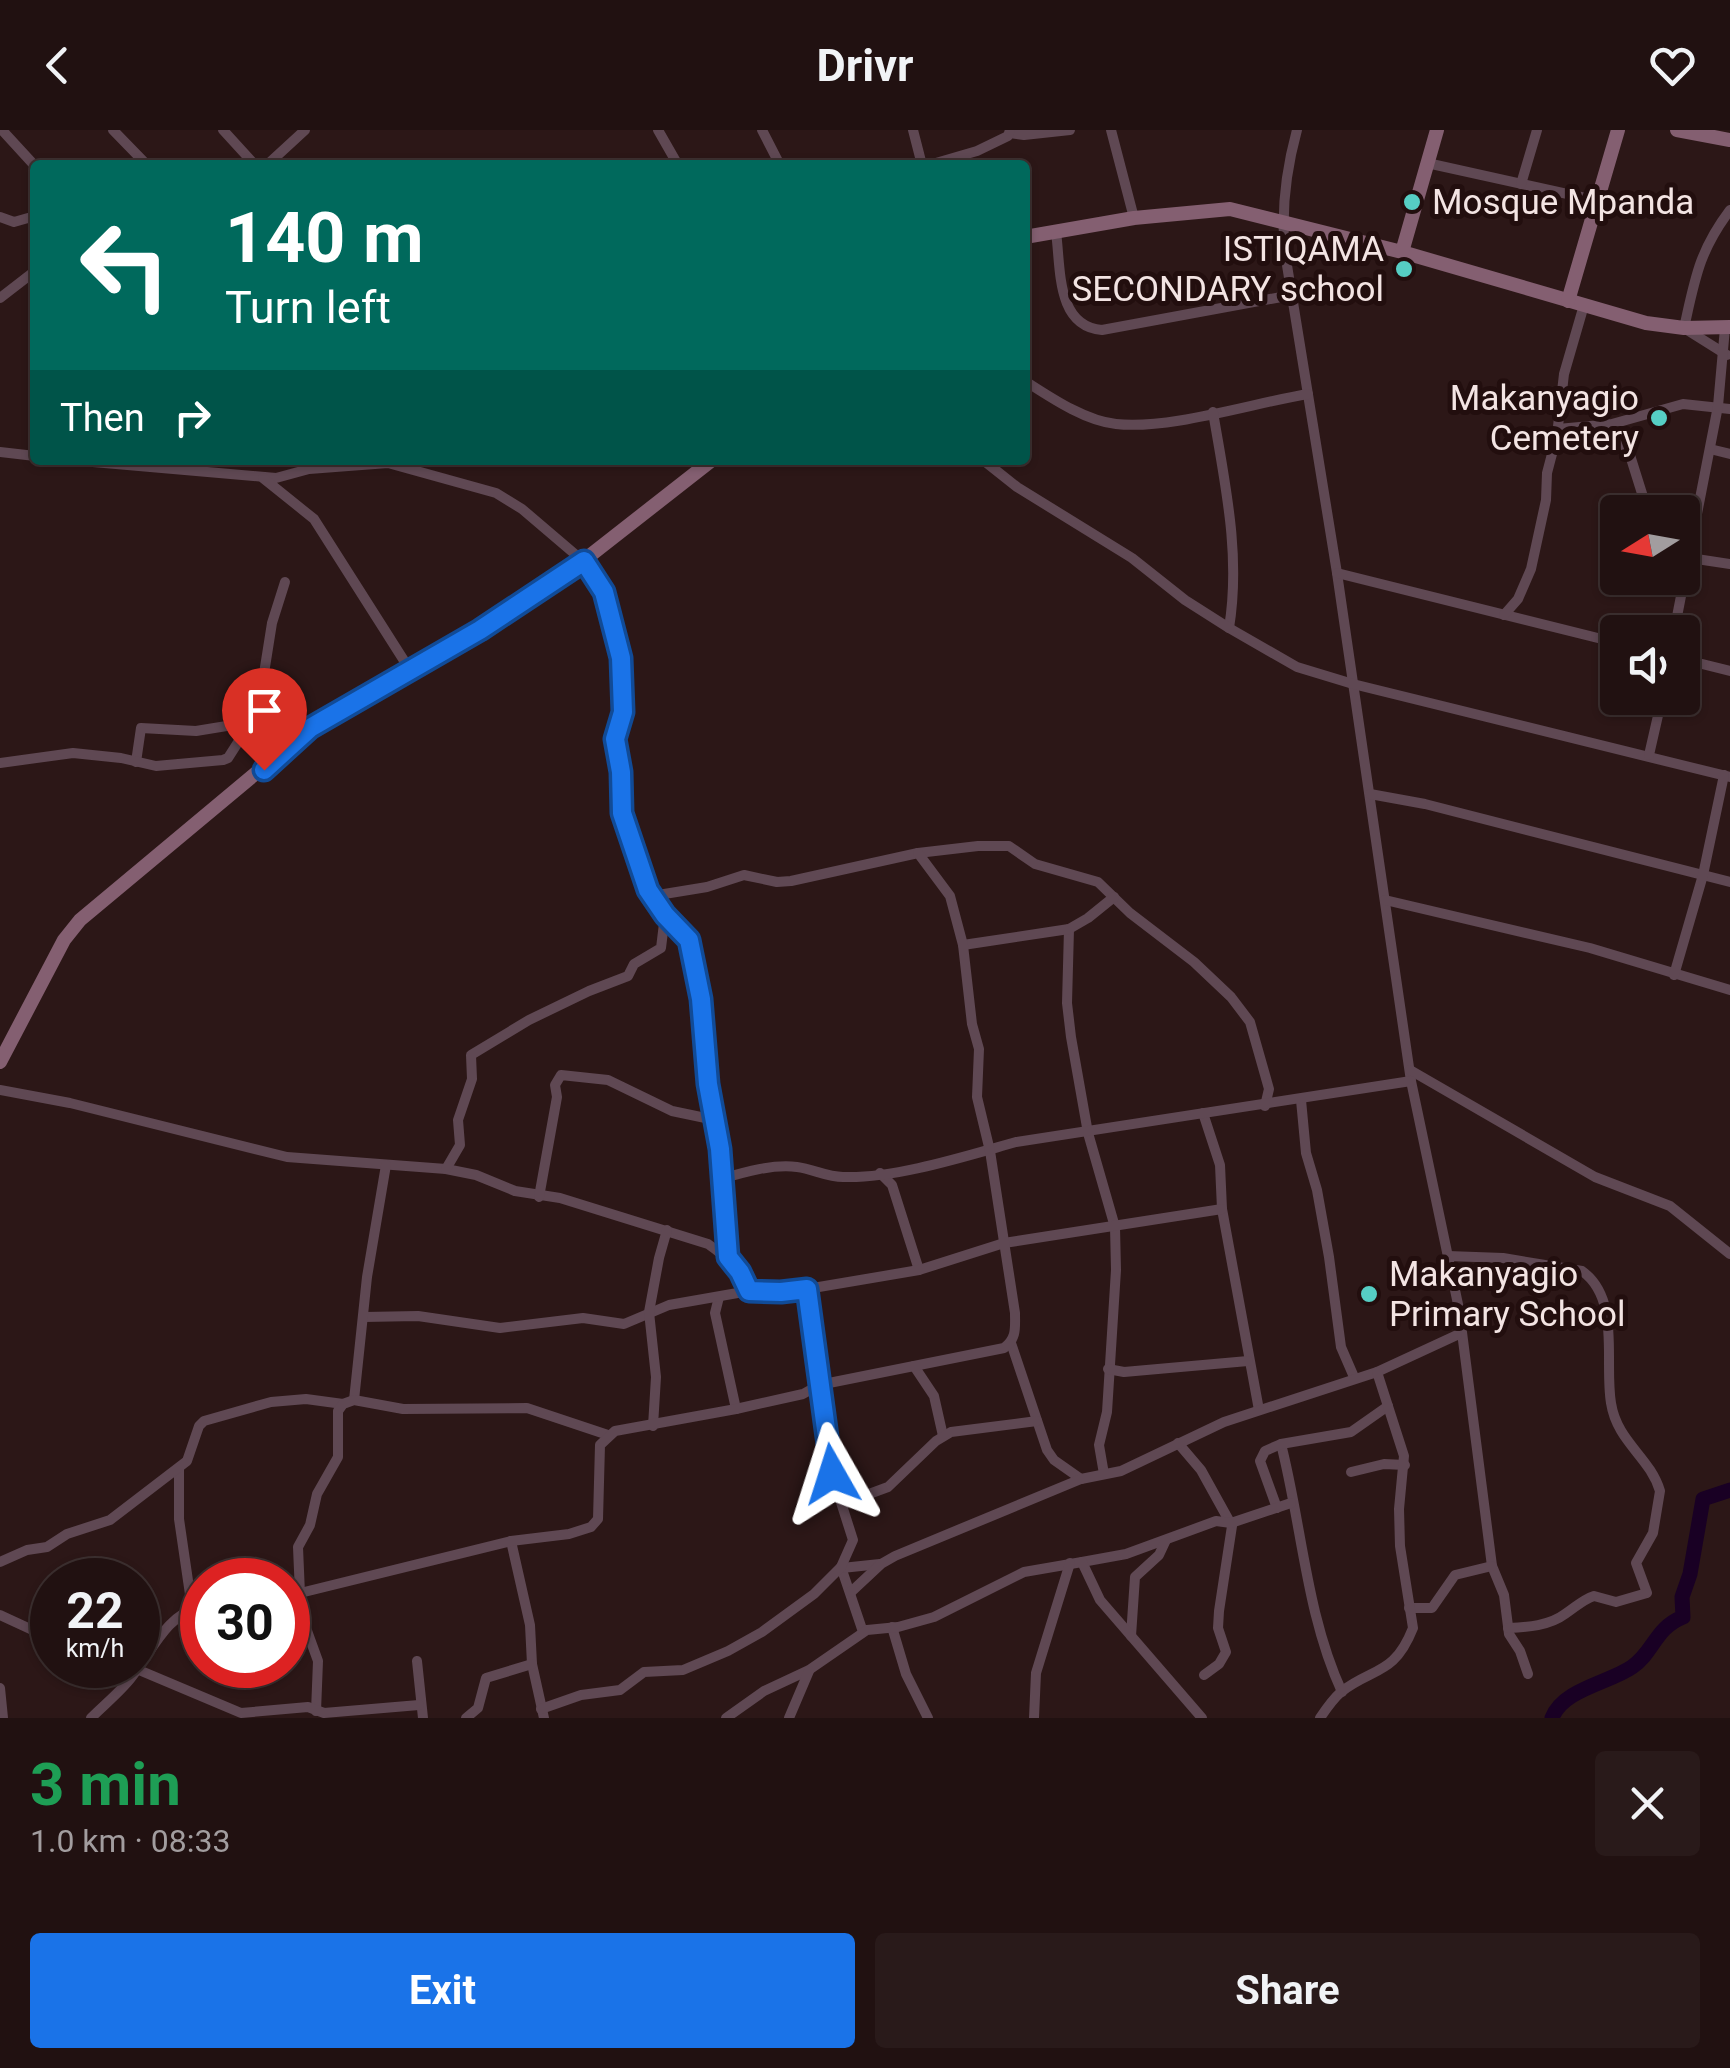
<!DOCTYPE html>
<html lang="en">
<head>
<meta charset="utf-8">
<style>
  :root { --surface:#211111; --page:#291a1a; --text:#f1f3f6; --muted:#a29d9f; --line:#3e3131; --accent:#1a73e8 }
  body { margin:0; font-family:Roboto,sans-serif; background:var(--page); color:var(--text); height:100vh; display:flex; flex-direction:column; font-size:38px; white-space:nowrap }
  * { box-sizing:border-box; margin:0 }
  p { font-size:32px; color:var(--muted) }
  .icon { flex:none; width:55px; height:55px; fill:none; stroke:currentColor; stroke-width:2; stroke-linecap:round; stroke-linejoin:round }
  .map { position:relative; height:1588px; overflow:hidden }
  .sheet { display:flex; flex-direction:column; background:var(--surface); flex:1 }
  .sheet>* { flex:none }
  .hud { position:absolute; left:30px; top:30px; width:1000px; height:305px; border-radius:10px; box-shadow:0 2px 8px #0004,0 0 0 2px var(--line); background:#00695c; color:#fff; overflow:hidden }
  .needle { width:65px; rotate:259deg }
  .tools { position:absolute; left:1600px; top:365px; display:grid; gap:20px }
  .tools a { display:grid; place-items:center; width:100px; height:100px; border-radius:10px; background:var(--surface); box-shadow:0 2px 8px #0004,0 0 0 2px var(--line); font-size:50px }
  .speed { position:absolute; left:30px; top:1428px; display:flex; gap:20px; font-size:50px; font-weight:700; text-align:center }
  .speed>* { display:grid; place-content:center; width:130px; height:130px; border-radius:50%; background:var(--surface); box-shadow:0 2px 8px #0004,0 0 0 2px var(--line); line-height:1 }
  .speed small { font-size:25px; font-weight:400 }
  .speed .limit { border:15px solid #d22; background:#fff; color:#111 }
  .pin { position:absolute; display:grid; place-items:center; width:85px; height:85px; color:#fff; margin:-102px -42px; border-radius:50% 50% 50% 0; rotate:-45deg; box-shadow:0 0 10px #0007 }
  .pin .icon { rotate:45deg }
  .me { position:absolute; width:110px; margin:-55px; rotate:354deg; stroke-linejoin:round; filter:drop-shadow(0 0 8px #0008) }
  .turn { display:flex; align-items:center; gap:35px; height:210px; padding:0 30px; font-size:45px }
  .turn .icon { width:130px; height:130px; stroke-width:2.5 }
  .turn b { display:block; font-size:70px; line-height:85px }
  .then { display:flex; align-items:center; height:95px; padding:0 30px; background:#0003; gap:20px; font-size:38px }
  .round { display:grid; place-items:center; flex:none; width:105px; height:105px; border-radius:10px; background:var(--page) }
  .overview { display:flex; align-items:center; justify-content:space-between; height:170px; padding:0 30px }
  h1 { font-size:60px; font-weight:700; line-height:75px; color:#1e9e55 }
  .cta { display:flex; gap:20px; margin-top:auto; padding:20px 30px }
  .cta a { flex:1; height:115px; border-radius:10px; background:var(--accent); color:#fff; font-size:40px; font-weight:700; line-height:115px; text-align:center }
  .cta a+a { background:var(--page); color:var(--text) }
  header { display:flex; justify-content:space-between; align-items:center; height:130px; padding:0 30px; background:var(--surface); font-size:45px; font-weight:700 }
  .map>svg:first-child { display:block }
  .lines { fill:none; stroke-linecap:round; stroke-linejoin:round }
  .river { stroke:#190024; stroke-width:15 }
  .street { stroke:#5f4853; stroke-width:10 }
  .secondary { stroke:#845f71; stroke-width:14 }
  .route-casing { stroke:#114b97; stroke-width:25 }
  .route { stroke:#1a73e8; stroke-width:18 }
  .poi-dot { fill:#56cec4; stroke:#220e0e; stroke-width:4 }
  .labels { text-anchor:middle; stroke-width:10; stroke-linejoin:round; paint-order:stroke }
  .poi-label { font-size:35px; fill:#f3e4e3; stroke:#220e0e; text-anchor:start }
</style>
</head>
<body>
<header><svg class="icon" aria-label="back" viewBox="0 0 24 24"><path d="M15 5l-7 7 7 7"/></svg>Drivr<svg class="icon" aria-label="heart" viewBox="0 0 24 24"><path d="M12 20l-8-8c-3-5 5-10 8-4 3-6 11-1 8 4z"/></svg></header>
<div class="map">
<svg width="1730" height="1588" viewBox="0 0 1730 1588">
  <rect width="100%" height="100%" fill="#2c1717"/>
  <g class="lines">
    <path class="river" d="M 1552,1588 C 1563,1559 1609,1553 1632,1537 C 1654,1522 1655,1498 1683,1487 L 1682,1467 L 1690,1444 L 1703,1369 L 1730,1360"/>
    <g class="street">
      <path d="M 2,0 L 35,36"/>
      <path d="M 113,0 L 147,35"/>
      <path d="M 223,0 L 255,35"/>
      <path d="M 658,0 L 678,35"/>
      <path d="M 762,0 L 780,35"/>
      <path d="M 913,0 L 922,35"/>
      <path d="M 1111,0 L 1134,88"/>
      <path d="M 1297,0 C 1286,40 1281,82 1285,123 L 1337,443 L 1411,951 L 1459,1179 L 1492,1436 L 1504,1465 L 1509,1504 L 1520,1521 L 1528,1544"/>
      <path d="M 1010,3 L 1024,5 L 1070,0"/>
      <path d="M 1427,33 L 1599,71"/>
      <path d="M 267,35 L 305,0"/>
      <path d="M 929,35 L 977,21 L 1008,6 L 1010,0"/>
      <path d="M 1521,54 L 1537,0"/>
      <path d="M 0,87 L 14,92 L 35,86"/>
      <path d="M 1056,102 C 1061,139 1056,196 1102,200 L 1292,165"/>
      <path d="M 0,168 L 35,141"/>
      <path d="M 1727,225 L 1684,198 C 1695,149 1699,121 1730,80"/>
      <path d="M 1025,251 C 1050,267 1085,291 1116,294 C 1169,300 1253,273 1308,264"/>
      <path d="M 1213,282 C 1225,354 1241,425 1229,498"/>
      <path d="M 1593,297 L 1623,314 L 1629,322 L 1645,373 L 1662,382"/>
      <path d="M 1558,299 L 1612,294 L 1683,274 L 1730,279"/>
      <path d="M 1710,319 L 1730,324"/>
      <path d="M 0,322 L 35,326"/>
      <path d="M 70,330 L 276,348 L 309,339 L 388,333 L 496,363 L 522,379 L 583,431 L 597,449 L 621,528 L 623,582 L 615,609 L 621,642 L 622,683 L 644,751 L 665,785 L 689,811 L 701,869 L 709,954 L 720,1019 L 727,1127"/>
      <path d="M 983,330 L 1017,357 L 1132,428 L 1185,470 L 1229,498 L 1297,537 L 1353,554 L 1730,647"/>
      <path d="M 263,348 L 314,389 L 410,540"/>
      <path d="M 1690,428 L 1730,434"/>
      <path d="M 1337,443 L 1618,513"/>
      <path d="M 1504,485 L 1518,469 L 1531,439 L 1546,370 L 1547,343 L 1557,305 L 1564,244 L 1584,175"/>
      <path d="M 1674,502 L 1718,276 L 1725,198"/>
      <path d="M 1682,529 L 1730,541"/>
      <path d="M 273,593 L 262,556 L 272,493 L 285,452"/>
      <path d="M 1649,625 L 1662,568"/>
      <path d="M 136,632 L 141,598 L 196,601 L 251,592 L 310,598"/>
      <path d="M 0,633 L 73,623 L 121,628 L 156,636 L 223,630 L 228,628 L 251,592"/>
      <path d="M 1370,664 L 1425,674 L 1730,752"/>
      <path d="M 652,766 L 707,757 L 744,745 L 777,752 L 791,751 L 918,723 L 978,716 L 1009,716 L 1035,734 L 1098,752 L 1130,783 L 1194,832 L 1231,867 L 1250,892 L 1269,959 L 1265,976"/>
      <path d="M 1385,770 L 1590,818 L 1730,860"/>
      <path d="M 1069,799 L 1067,873 L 1071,907 L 1088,1003 L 1115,1097 L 1116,1140 L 1107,1282 L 1099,1315 L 1104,1344"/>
      <path d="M 963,815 L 1069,799 L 1088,788 L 1114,767"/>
      <path d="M 1674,845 L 1703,745 L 1724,645"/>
      <path d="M 1410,940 L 1595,1047 L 1670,1076 L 1730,1124"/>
      <path d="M 0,960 L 70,973 L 287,1027 L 446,1039 L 476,1045 L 515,1061 L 560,1068 L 708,1114 C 728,1128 739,1139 749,1161"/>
      <path d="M 1301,970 L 1306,1023 L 1317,1060 L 1329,1127 L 1341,1217 L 1354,1247"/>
      <path d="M 1203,983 L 1220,1035 L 1222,1079 L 1259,1280"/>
      <path d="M 446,1039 L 460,1015 L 458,990 L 472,949 L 471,925 L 529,890 L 589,861 L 628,846 L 634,834 L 661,818 L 665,785"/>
      <path d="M 880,1043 L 892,1055 L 919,1140"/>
      <path d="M 721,1049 C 745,1042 772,1034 797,1037 C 813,1039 827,1047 843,1047 C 894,1049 966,1026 1016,1012 L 1411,951"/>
      <path d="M 539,1067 L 557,967 L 555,955 L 561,945 L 608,950 L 672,981 L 715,990"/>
      <path d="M 1448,1126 L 1503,1128 L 1582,1141 C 1621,1169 1604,1231 1611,1273 C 1617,1312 1650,1327 1660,1361 L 1653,1403 L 1636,1433 L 1647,1463 L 1616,1472 L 1594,1466 C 1582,1470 1576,1477 1565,1484 C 1549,1496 1527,1497 1508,1498"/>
      <path d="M 719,1167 L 715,1183 L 736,1279"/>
      <path d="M 364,1187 L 418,1186 L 500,1198 L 583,1188 L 624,1194 L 669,1175 L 749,1161 L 807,1159 L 919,1140 L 1004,1113 L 1222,1079"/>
      <path d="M 1011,1213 L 1047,1320 L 1054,1330 L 1081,1349"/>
      <path d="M 914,1236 L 934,1266 L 943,1306"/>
      <path d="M 1108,1239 L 1124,1242 L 1248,1231"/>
      <path d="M 354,1270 L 367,1147 L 386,1035"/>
      <path d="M 653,1296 L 656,1247 L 649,1182 L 659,1128 L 667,1100"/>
      <path d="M 1178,1313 L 1201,1340 L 1232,1396 L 1219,1481 L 1218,1498 L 1226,1522 L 1219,1534 L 1204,1545"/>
      <path d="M 1281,1314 C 1302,1396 1306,1484 1342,1562"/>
      <path d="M 179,1339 L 179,1389 L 192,1478"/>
      <path d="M 1351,1342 L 1384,1334 L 1405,1335"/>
      <path d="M 842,1374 L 888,1357 L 936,1311 L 951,1302 L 1037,1291"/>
      <path d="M 1277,1378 L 1260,1331 L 1265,1321 L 1281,1314 L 1351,1302 L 1388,1276"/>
      <path d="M 511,1411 L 530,1495 L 532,1534 L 544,1588"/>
      <path d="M 0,1432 L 27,1420 L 47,1417 L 67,1404 L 110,1390 L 187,1331 L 199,1296 L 204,1291 L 271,1272 L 306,1269 L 343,1274"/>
      <path d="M 1082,1432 L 1126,1424 L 1216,1391 L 1231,1393 L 1291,1373"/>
      <path d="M 841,1437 L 863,1502"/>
      <path d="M 842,1438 L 880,1434"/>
      <path d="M 851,1462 L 881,1434 L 895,1426 L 1081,1349 L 1121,1341 L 1224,1292 L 1377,1242 L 1457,1205"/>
      <path d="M 300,1464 L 298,1417 L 310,1395 L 317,1364 L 338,1327 L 338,1281 L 343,1274 L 354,1270 L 403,1279 L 527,1278 L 608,1305"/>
      <path d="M 294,1465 L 318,1531 L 316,1581"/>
      <path d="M 288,1466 L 511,1411 L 569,1404 L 591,1397 L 598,1389 L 600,1315 L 615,1301 L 736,1279 L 803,1264 L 819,1255 L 1004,1218 C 1017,1208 1015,1198 1015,1183 L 990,1021 L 977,967 L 979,919 L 972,894 L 963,815 L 950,766 L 918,723"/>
      <path d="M 1409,1478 L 1432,1478 L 1455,1445 L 1492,1436"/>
      <path d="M 0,1485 L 52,1509"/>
      <path d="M 892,1497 L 906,1544 L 928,1588"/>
      <path d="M 1131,1506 L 1135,1447 L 1159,1425 L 1166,1410"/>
      <path d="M 417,1531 L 423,1588"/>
      <path d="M 127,1535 L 241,1583 L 308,1577 L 324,1583 L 419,1575"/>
      <path d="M 0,1558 L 3,1588"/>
      <path d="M 541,1579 L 581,1565 L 620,1560 L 644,1542 L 683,1540 L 728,1521 L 762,1502 L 814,1464 L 841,1437 L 853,1410 L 832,1344 L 807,1159"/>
      <path d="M 91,1588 C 104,1575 120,1562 131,1548 C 154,1519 164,1487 202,1475"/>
      <path d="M 466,1588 L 478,1578 L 486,1548 L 532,1534"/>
      <path d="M 726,1588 L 764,1561 L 809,1540 L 867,1500 L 898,1497 L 934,1487 L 1024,1442 L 1082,1432 L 1100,1470 L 1202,1588"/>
      <path d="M 789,1588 L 809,1541"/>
      <path d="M 1034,1588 L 1036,1543 L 1070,1433"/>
      <path d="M 1320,1588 C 1326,1579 1333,1569 1341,1562 C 1373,1537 1394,1546 1413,1498 L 1400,1416 L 1399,1379 L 1404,1326 L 1377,1242"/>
    </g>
    <g class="secondary">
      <path d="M 1677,0 L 1730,10"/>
      <path d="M 1025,107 L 1134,88 L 1230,79 L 1402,122 L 1646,193 L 1684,198 L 1730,197"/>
      <path d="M 1402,122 L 1437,0"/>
      <path d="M 1568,171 L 1618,0"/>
      <path d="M 0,932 L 64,810 L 80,790 L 310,598 L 480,499 L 583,431 L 712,330"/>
    </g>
  </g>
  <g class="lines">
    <defs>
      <path id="route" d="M 264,640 L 310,598 L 480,500 L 584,431 L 604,462 L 621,528 L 623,582 L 615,609 L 621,642 L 622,683 L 648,760 L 665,785 L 689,810 L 701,869 L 708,954 L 720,1019 L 728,1127 L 740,1142 L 749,1161 L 781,1162 L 807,1159 L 832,1344"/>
    </defs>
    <use href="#route" class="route-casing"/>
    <use href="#route" class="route"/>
  </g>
  <g class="poi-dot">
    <circle cx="1412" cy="72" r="10"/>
    <circle cx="1404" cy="139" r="10"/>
    <circle cx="1659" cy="288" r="10"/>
    <circle cx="1369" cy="1164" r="10"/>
  </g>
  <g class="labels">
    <g class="poi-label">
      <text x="1432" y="84">Mosque Mpanda</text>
      <text x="1384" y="131" text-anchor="end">ISTIQAMA<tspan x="1384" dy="40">SECONDARY school</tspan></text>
      <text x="1639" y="280" text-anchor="end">Makanyagio<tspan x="1639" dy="40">Cemetery</tspan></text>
      <text x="1389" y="1156">Makanyagio<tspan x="1389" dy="40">Primary School</tspan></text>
    </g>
  </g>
</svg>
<div class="tools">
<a><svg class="needle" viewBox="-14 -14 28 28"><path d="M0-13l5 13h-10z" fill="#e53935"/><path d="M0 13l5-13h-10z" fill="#a29d9f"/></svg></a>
<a><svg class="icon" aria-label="sound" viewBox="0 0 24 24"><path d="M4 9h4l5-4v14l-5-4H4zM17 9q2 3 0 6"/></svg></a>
</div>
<div class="speed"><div>22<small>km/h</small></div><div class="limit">30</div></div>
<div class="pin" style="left:264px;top:640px;background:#d93025"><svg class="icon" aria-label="arrive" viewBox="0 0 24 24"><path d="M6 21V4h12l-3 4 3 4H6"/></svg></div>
<svg class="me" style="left:832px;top:1344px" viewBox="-20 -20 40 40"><path d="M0-17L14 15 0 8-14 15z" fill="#1a73e8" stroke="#fff" stroke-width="4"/></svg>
<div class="hud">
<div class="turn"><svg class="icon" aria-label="left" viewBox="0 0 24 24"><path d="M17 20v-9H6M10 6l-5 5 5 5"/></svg><div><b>140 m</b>Turn left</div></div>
<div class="then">Then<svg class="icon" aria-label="right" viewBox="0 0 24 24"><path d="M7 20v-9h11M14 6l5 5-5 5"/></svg></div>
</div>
</div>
<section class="sheet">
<div class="overview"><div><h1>3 min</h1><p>1.0 km · 08:33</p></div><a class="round"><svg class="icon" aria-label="close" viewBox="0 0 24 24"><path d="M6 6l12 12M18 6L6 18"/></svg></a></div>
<div class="cta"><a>Exit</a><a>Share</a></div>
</section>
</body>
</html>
